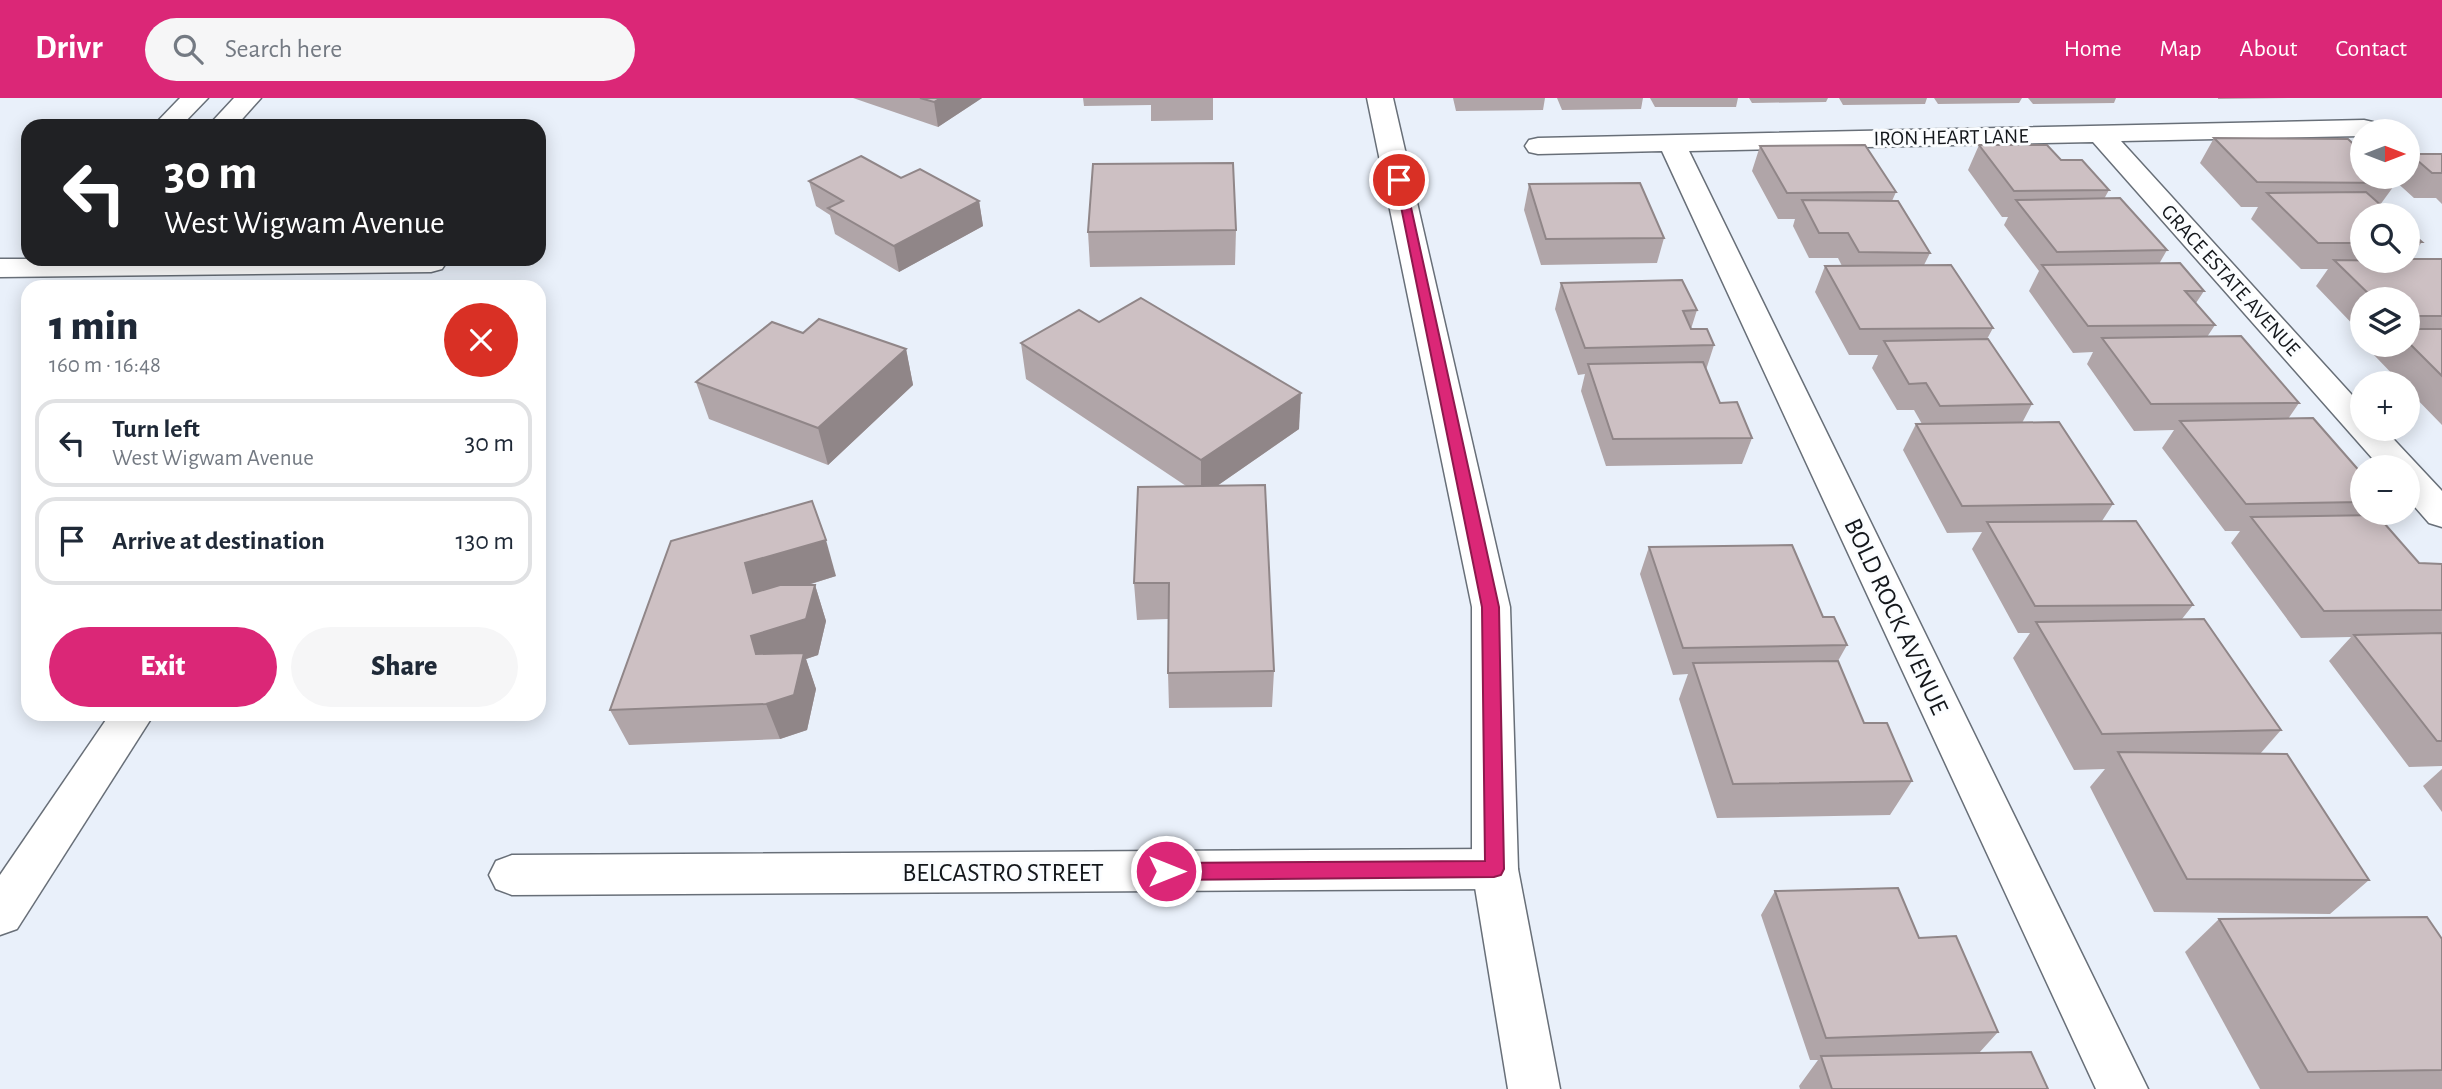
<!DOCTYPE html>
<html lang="en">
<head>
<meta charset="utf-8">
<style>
  :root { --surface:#fff; --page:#f6f6f7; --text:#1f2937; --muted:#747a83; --line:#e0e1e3; --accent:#db2777 }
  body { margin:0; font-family:"Alegreya Sans",sans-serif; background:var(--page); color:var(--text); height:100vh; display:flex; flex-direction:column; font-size:26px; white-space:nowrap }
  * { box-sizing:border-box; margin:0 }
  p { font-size:23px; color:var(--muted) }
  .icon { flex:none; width:38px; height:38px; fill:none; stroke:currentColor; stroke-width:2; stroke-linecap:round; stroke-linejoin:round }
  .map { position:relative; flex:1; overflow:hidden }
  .details { position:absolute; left:21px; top:182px; width:525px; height:441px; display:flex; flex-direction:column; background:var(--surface); border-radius:21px; box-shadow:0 4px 18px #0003 }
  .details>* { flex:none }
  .banner { position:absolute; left:21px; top:21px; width:525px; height:147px; border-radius:21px; box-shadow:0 4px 18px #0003; background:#202124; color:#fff; overflow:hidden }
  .needle { width:46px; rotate:90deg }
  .buttons { position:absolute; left:2350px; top:21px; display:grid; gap:14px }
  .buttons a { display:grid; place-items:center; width:70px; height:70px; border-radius:50%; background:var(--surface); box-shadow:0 4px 18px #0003; font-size:35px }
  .pin { position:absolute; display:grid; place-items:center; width:60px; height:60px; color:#fff; margin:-30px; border:4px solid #fff; border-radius:50%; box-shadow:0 2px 7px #0007 }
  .me { position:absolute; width:77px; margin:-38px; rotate:90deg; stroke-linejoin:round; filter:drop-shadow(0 0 5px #0008) }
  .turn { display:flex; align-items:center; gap:24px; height:147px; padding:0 28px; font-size:32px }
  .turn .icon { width:91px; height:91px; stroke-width:2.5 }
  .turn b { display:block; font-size:49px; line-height:60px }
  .round { display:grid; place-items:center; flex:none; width:74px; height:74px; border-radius:37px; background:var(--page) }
  .overview { display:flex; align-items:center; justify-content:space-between; height:119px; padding:0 28px }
  h1 { font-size:42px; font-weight:800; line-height:52px }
  .button { display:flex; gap:14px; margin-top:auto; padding:14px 28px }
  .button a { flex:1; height:80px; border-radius:42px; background:var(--accent); color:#fff; font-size:28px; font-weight:800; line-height:80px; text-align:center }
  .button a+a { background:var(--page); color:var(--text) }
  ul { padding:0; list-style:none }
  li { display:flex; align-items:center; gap:21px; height:88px; margin:0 14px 10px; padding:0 14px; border:4px solid var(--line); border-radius:21px }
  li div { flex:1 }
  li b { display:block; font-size:26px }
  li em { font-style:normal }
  header { display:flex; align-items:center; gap:42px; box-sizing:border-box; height:98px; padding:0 35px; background:var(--accent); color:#fff }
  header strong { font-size:33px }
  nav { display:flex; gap:38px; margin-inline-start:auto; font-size:24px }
  .search { width:490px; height:63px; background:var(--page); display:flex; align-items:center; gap:18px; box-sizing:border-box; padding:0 24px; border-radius:38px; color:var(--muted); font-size:26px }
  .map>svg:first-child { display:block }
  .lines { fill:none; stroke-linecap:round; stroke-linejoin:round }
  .minor-casing { stroke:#686f78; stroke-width:3 }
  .tertiary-casing { stroke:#686f78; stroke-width:3 }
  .minor { fill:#fff; fill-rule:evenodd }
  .tertiary { fill:#fff; fill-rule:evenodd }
  .wall { fill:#b0a5a8 }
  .shaded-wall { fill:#908688 }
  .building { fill:#cdc0c3; stroke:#908688; stroke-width:2 }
  .route { fill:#db2777; stroke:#8e194d; stroke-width:2 }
  .labels { text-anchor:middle; stroke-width:6; stroke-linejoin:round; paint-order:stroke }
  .far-street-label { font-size:21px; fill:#14171b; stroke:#fbfdff }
  .street-label { font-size:26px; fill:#14171b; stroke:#fbfdff }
</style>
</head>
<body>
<header>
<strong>Drivr</strong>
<div class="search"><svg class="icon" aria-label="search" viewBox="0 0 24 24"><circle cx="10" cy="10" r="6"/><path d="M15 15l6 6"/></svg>Search here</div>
<nav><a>Home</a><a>Map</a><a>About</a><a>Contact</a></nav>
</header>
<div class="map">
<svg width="2442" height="991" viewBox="0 0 2442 991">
  <rect width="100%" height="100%" fill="#e9f0fa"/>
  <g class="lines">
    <defs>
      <g id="minor">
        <path d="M 180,0 L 208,0 L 181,28 L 153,28 Z"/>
        <path d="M 234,0 L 261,0 L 236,28 L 208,28 Z"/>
        <path d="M 2364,22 L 2373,24 L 2377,30 L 2375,33 L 2362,33 L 2362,38 L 2121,43 L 2362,308 L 2362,331 L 2384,331 L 2442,393 L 2442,429 L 2429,425 L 2408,401 L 2408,369 L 2380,369 L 2093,44 L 1689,53 L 2148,991 L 2096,991 L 1662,53 L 1538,56 L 1529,54 L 1525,48 L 1529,42 L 1538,40 Z"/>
        <path d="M 0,161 L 443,161 L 446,165 L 442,171 L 431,174 L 0,179 Z"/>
        <path d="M 110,616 L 154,616 L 17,831 L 0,837 L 0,777 Z"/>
        <path d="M 1495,751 L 1511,757 L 1518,771 L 1511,785 L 1495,791 L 512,797 L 496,791 L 489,777 L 496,763 L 512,757 Z"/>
      </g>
      <path id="tertiary" d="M 1367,0 L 1393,0 L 1510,509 L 1518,771 L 1560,991 L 1508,991 L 1472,771 L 1472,509 Z"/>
    </defs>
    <use href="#minor" class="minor-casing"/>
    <use href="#tertiary" class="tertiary-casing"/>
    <use href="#minor" class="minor"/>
    <use href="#tertiary" class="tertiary"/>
  </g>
  <g class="wall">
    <path d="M 853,0 L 982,0 L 938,29 Z"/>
    <path d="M 1083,0 L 1213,0 L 1213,22 L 1151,23 L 1151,7 L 1084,8 Z"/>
    <path d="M 1453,0 L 1545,0 L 1543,12 L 1456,13 Z"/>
    <path d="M 1557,0 L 1643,0 L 1641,11 L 1562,12 Z"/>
    <path d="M 1650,0 L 1738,0 L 1736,9 L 1655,9 Z"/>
    <path d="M 1749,0 L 1828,0 L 1826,4 L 1752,5 Z"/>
    <path d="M 1839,0 L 1927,0 L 1925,6 L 1843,7 Z"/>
    <path d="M 1934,0 L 2022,0 L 2019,5 L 1938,6 Z"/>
    <path d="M 2028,0 L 2116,0 L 2114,5 L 2033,6 Z"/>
    <path d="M 2218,0 L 2289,0 L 2218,1 Z"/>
    <path d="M 2214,40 L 2396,85 L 2380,107 L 2362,117 L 2362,163 L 2408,163 L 2408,132 L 2422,144 L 2409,161 L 2442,161 L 2442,327 L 2408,292 L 2408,285 L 2401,285 L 2374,257 L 2383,247 L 2408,247 L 2408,201 L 2362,201 L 2362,236 L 2316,188 L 2328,171 L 2301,171 L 2251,121 L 2258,109 L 2241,109 L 2200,65 Z"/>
    <path d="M 1979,47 L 2061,62 L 2109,92 L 2104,101 L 2167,152 L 2159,166 L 2204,193 L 2196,205 L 2215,227 L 2207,239 L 2299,305 L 2288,321 L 2362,376 L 2362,415 L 2377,415 L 2375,417 L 2419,465 L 2442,466 L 2442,668 L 2409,669 L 2329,563 L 2351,539 L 2301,540 L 2231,445 L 2240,433 L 2225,433 L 2162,350 L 2174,332 L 2134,333 L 2087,266 L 2093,254 L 2073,255 L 2029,193 L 2039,173 L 2004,127 L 2008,119 L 2002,119 L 1968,72 Z"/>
    <path d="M 1760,48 L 1896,94 L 1892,103 L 1930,155 L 1924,167 L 1993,230 L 1987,241 L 2032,306 L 2022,325 L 2113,406 L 2102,423 L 2193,507 L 2182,521 L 2281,632 L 2260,656 L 2369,782 L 2330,816 L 2154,814 L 2090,689 L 2105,671 L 2074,672 L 2013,560 L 2030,535 L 2018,535 L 1972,451 L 1982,434 L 1947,435 L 1903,352 L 1916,326 L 1922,326 L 1914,312 L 1897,312 L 1872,270 L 1878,257 L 1849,257 L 1815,194 L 1825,168 L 1842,168 L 1838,160 L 1809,160 L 1793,128 L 1795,121 L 1778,121 L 1752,73 Z"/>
    <path d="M 2410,56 L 2442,56 L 2442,106 L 2436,100 L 2414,100 L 2393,81 L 2394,79 L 2408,79 L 2408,59 Z"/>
    <path d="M 901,80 L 979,103 L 983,128 L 899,174 L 835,136 L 830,117 L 816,108 L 809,83 Z"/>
    <path d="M 1529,86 L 1664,140 L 1657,165 L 1541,167 L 1524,112 Z"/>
    <path d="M 1236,132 L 1235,167 L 1090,169 L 1088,134 Z"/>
    <path d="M 1561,185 L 1697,212 L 1691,231 L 1714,247 L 1706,272 L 1720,305 L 1752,340 L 1742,366 L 1606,368 L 1581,293 L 1585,276 L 1578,277 L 1555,211 Z"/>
    <path d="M 1099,224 L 1299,331 L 1217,388 L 1274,573 L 1272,609 L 1169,610 L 1168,575 L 1168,521 L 1137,522 L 1134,485 L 1186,388 L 1026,281 L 1021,245 Z"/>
    <path d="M 803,235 L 906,251 L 913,287 L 828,367 L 709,321 L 696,284 Z"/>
    <path d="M 671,443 L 836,478 L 808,487 L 815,487 L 826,523 L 818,557 L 806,561 L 816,591 L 807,632 L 780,641 L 629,647 L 610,612 Z"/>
    <path d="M 1649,449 L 1823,519 L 1847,547 L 1838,563 L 1864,625 L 1912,683 L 1890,717 L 1717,720 L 1679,601 L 1688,576 L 1673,577 L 1640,476 Z"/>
    <path d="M 2442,671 L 2442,714 L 2423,688 Z"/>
    <path d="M 1775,793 L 1919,840 L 1998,934 L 1979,955 L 2048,991 L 1800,991 L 1799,988 L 1818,962 L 1810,962 L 1761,817 Z"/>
    <path d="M 2219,821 L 2442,841 L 2442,991 L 2260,991 L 2185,854 Z"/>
  </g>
  <g class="shaded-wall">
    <path d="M 941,0 L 982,0 L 938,29 L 934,4 Z"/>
    <path d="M 979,103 L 983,128 L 899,174 L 894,148 Z"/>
    <path d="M 906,251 L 913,287 L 828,367 L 818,330 Z"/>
    <path d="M 1301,295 L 1299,331 L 1201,399 L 1201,362 Z"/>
    <path d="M 826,442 L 836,478 L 758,502 L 753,495 L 745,465 Z"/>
    <path d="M 815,487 L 826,523 L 818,557 L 806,561 L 816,591 L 807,632 L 780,641 L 766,606 L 751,538 Z"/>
  </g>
  <g class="building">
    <path d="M 920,0 L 941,0 L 934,4 Z"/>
    <path d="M 2214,40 L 2348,41 L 2362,54 L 2362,79 L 2389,79 L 2396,85 L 2257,84 Z"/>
    <path d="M 1865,47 L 1896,94 L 1787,95 L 1760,48 Z"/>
    <path d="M 1979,47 L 2047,47 L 2061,62 L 2082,62 L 2109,92 L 2014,93 Z"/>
    <path d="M 2410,56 L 2442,56 L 2442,75 L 2432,75 Z"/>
    <path d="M 861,58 L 901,80 L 920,71 L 979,103 L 894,148 L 828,110 L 843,103 L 809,83 Z"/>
    <path d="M 1233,65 L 1236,132 L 1088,134 L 1093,66 Z"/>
    <path d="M 1640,85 L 1664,140 L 1546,141 L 1529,86 Z"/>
    <path d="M 2366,94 L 2392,117 L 2362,117 L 2362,145 L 2318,145 L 2267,95 Z"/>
    <path d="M 2120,100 L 2167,152 L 2057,154 L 2016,102 Z"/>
    <path d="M 1802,102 L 1898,103 L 1930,155 L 1859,154 L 1848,135 L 1819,135 Z"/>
    <path d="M 2408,132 L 2422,144 L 2408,144 Z"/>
    <path d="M 2408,161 L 2442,161 L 2442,218 L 2408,218 L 2408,201 L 2374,201 L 2334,162 L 2408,163 Z"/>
    <path d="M 2180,165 L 2204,193 L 2185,193 L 2215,227 L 2088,228 L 2042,167 Z"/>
    <path d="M 1951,167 L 1993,230 L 1860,231 L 1825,168 Z"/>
    <path d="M 1682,182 L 1697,212 L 1683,213 L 1691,231 L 1707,231 L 1714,247 L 1585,250 L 1561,185 Z"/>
    <path d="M 1141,200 L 1301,295 L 1201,362 L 1021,245 L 1079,212 L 1099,224 Z"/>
    <path d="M 819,221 L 906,251 L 818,330 L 696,284 L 772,224 L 803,235 Z"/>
    <path d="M 2408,231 L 2442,231 L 2442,278 L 2408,244 Z"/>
    <path d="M 2241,238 L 2299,305 L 2151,306 L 2102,240 Z"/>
    <path d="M 1988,241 L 2032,306 L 1940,308 L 1926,285 L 1909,286 L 1884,243 Z"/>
    <path d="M 1703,264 L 1720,305 L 1737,304 L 1752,340 L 1613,341 L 1588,266 Z"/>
    <path d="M 2313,320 L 2362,376 L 2362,404 L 2246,406 L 2180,323 Z"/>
    <path d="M 2059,324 L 2113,406 L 1962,408 L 1916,326 Z"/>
    <path d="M 1265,387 L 1274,573 L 1168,575 L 1169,485 L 1134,485 L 1138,389 Z"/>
    <path d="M 812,403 L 826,442 L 745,465 L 753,495 L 780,487 L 815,487 L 806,521 L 751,538 L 756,556 L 804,555 L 794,597 L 766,606 L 610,612 L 671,443 Z"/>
    <path d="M 2377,417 L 2419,465 L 2442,466 L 2442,512 L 2324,513 L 2251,419 Z"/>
    <path d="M 2136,423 L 2193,507 L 2035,508 L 1987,424 Z"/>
    <path d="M 1792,447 L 1823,519 L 1834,519 L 1847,547 L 1683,550 L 1649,449 Z"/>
    <path d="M 2204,521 L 2281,632 L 2102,636 L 2036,524 Z"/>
    <path d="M 2442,535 L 2442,643 L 2437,643 L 2354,537 Z"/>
    <path d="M 1838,563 L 1864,625 L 1887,625 L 1912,683 L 1733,686 L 1693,565 Z"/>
    <path d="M 2118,654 L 2287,656 L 2369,782 L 2187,781 Z"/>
    <path d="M 1898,790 L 1919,840 L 1956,838 L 1998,934 L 1826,940 L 1775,793 Z"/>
    <path d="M 2427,819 L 2442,841 L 2442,972 L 2308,974 L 2219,821 Z"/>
    <path d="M 2031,954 L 2048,991 L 1832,991 L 1821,958 Z"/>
  </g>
  <path class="route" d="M 1395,79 L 1405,82 L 1499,509 L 1504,771 L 1501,777 L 1494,779 L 1166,782 L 1159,779 L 1157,773 L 1159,767 L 1166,765 L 1485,763 L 1482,509 Z"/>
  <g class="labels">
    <g class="far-street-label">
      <text transform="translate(1951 39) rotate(-1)" y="7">IRON HEART LANE</text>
      <text transform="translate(2231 182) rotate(48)" y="7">GRACE ESTATE AVENUE</text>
    </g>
    <g class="street-label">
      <text transform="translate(1897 518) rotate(65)" y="9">BOLD ROCK AVENUE</text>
      <text x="1003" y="783">BELCASTRO STREET</text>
    </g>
  </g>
</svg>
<div class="buttons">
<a><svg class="needle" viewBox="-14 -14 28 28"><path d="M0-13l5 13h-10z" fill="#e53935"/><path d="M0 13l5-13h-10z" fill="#747a83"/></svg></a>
<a><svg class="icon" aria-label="search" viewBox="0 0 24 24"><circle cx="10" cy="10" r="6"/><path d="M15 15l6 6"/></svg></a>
<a><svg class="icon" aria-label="layers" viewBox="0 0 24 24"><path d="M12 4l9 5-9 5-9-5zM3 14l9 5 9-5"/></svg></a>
<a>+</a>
<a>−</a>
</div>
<div class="pin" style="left:1399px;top:82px;background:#d93025"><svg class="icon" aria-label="arrive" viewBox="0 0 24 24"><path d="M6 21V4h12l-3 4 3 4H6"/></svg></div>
<svg class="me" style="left:1166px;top:773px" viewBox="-20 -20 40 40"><circle r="17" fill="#db2777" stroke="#fff" stroke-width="3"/><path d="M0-11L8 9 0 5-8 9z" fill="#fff"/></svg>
<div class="banner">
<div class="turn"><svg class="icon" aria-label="left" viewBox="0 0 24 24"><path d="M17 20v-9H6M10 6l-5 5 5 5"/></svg><div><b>30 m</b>West Wigwam Avenue</div></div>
</div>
<section class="details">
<div class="overview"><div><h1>1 min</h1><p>160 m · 16:48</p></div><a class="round" style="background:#d93025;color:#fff"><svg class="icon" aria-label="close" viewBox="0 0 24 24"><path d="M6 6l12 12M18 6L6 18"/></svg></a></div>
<ul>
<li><svg class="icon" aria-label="left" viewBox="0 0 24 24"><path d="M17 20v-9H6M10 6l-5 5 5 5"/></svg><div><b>Turn left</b><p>West Wigwam Avenue</p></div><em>30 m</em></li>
<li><svg class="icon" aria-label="arrive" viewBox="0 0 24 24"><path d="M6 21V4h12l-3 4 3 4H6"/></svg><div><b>Arrive at destination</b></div><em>130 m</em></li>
</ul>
<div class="button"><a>Exit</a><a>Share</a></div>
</section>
</div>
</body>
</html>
